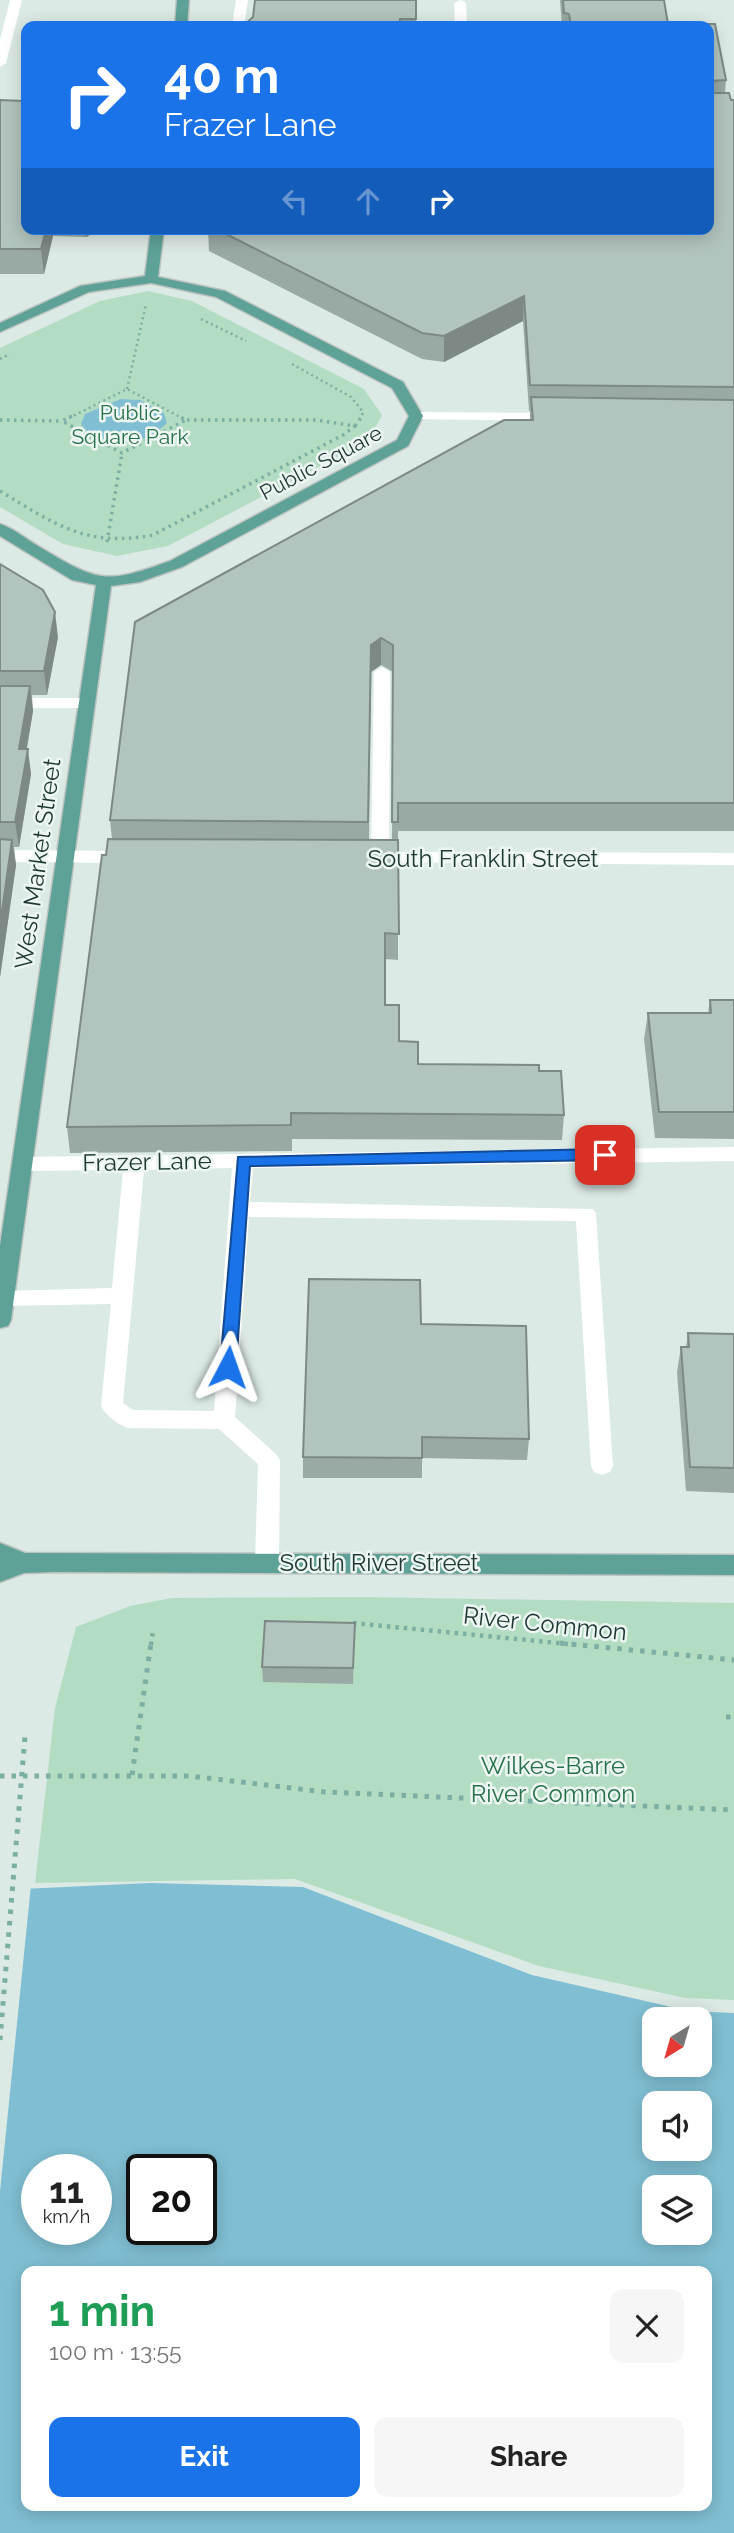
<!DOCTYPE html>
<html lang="en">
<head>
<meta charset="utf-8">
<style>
  :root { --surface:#fff; --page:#f6f6f6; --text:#222; --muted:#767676; --accent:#1a73e8 }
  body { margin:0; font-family:Raleway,sans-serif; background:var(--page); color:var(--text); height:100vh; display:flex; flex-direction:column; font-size:26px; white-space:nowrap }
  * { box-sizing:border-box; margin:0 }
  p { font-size:23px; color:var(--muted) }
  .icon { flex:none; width:38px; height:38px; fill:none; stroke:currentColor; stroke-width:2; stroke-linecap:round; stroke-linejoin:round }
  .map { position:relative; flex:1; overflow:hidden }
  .sheet { position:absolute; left:21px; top:2266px; width:691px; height:245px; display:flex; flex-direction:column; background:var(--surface); border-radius:14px; box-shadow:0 4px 18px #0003 }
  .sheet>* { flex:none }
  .banner { position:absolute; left:21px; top:21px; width:693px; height:214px; border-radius:14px; box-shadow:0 4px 18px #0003; background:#1a73e8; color:#fff; overflow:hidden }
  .needle { width:46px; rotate:217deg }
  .controls { position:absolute; left:642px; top:2007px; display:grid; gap:14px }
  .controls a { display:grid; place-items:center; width:70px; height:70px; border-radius:14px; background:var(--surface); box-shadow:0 4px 18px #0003; font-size:35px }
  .speed { position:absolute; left:21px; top:2154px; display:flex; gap:14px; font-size:35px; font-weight:700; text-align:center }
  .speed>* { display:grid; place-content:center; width:91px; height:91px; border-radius:50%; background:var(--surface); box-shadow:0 4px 18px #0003; line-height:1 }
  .speed small { font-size:18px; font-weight:400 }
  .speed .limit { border:4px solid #111; border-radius:10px; background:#fff; color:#111 }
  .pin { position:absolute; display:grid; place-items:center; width:60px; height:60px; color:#fff; margin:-30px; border-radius:14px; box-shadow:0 4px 10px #0006 }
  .me { position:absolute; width:77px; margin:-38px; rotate:4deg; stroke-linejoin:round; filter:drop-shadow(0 0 5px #0008) }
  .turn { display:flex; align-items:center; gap:24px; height:147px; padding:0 28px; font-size:32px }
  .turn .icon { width:91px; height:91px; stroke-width:2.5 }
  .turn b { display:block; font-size:49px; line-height:60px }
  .lanes { display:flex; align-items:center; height:66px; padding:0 28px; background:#0003; justify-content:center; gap:35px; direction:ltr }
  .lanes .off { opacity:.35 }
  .round { display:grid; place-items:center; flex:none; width:74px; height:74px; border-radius:14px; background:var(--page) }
  .headline { display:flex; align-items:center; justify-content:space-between; height:119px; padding:0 28px }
  h1 { font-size:42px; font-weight:700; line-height:52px; color:#1e9e55 }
  .cta { display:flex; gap:14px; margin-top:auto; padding:14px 28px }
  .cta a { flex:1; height:80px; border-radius:14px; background:var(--accent); color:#fff; font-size:28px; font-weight:700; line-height:80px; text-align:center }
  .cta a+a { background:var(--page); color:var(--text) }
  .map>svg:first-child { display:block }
  .green { fill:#b3ddc2 }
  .water { fill:#80bfd3; fill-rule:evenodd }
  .pier { fill:#dceae5 }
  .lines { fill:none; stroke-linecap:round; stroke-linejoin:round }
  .major-casing { stroke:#bcc4c2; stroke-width:3 }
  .path-far3 { stroke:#7bafa3; stroke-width:2.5; stroke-dasharray:2 3.5; stroke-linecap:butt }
  .path-far2 { stroke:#7bafa3; stroke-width:3.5; stroke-dasharray:2.5 4.5; stroke-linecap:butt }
  .path-far1 { stroke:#7bafa3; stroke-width:4.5; stroke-dasharray:3.5 5; stroke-linecap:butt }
  .path { stroke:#7bafa3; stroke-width:5; stroke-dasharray:4.5 7; stroke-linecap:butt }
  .minor { fill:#fff; fill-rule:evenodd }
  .major { fill:#5ea297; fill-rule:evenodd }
  .path-bridge { stroke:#7bafa3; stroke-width:5; stroke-dasharray:4.5 7; stroke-linecap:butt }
  .wall { fill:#99a9a3; fill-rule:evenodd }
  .shaded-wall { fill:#7d8985 }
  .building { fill:#b2c4be; stroke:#7d8985; stroke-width:2 }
  .route { fill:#1a73e8; stroke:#114b97; stroke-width:2 }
  .labels { text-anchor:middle; stroke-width:5; stroke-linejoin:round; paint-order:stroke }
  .far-park-label { font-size:21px; fill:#26724a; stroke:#edf6f2 }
  .far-street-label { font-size:21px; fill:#1e3934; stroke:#edf6f2 }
  .street-label { font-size:24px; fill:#1e3934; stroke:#edf6f2 }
  .park-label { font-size:24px; fill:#26724a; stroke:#edf6f2 }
</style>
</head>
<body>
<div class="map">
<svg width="734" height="2533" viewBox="0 0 734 2533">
  <rect width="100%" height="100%" fill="#dceae5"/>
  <g class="green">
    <path d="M 148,291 L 192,301 L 364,389 L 382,415 L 368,441 L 168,546 L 117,556 L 63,544 L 0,507 L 0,348 L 100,301 Z"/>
    <path d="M 363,1597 L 734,1603 L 734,2000 L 685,1998 L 539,1966 L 295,1879 L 35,1883 L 55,1708 L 76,1627 L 130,1606 L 172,1598 Z"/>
  </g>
  <g class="water">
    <path d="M 121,399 L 140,400 L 164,413 L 167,423 C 146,444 119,449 94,434 C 88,431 84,430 81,424 L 85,414 Z"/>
    <path d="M 150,1883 L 303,1887 L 532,1975 L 689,2011 L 734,2013 L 734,2533 L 0,2533 L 0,1890 ZM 654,2020 L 700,2020 L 700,2065 L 654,2065 ZM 654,2104 L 700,2104 L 700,2149 L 654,2149 ZM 37,2170 L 96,2170 L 96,2230 L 37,2230 ZM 142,2170 L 201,2170 L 201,2230 L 142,2230 ZM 654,2188 L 700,2188 L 700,2233 L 654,2233 ZM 26,2272 L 707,2272 L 707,2506 L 26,2506 Z"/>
  </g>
  <path class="pier" d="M 31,1885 L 0,2191 L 0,1887 Z"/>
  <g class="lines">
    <defs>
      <g id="major">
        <path d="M 177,0 L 189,0 L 187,26 L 175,26 Z"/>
        <path d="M 151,229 L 164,229 L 158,277 L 225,291 L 403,382 L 423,416 L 408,446 L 182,567 L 140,582 L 111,586 L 11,1320 L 8,1326 L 0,1328 L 0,1246 L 96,585 L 72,580 L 0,536 L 0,524 C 13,528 26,539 38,546 C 98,582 104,585 170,561 L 397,440 L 409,416 L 392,388 L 216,297 L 151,283 L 89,292 L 0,332 L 0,323 L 80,286 L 145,276 Z"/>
        <path d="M 0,1543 L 25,1553 L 734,1555 L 734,1575 L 54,1572 L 24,1573 L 0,1582 Z"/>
      </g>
    </defs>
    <use href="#major" class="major-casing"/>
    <g class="path-far3">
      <path d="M 201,319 L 246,341"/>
      <path d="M 0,359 L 10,354"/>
      <path d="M 292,364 L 351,397 L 363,412 L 361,418"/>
      <path d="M 127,389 L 146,304"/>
      <path d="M 69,418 L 127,389 L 182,418"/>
    </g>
    <g class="path-far2">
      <path d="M 72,416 L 62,421 L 122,453 L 186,420 L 178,416"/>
      <path d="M 0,420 L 62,421"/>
      <path d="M 355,426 L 362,416"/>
      <path d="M 0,491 C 55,524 86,548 153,535 L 343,435 L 355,426 L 316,420 L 186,420"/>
      <path d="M 107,542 L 122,453"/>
    </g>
    <g class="path-far1">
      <path d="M 353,1623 L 578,1645"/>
      <path d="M 151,1645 L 153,1630"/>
    </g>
    <g class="path">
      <path d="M 560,1643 L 734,1660"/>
      <path d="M 726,1717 L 734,1717"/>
      <path d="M 132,1775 L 151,1643"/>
      <path d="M 0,1776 L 190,1776 L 325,1792 L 734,1810"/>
    </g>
    <g class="minor">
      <path d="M 10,0 L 22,0 L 6,63 L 0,67 L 0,40 Z"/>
      <path d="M 236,0 L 248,0 L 244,26 L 232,26 Z"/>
      <path d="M 461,0 L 466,3 L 467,26 L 455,26 L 454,3 Z"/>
      <path d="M 416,412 L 558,413 L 565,417 L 558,421 L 411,419 L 409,416 Z"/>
      <path d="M 382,667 L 390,672 L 389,852 L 734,853 L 734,865 L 364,862 L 361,858 L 364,854 L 371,852 L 374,672 Z"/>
      <path d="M 0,698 L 87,698 L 95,703 L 87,708 L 0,708 Z"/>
      <path d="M 0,850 L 127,851 L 136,857 L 127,863 L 0,862 Z"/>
      <path d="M 734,1147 L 734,1161 L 253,1168 L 250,1202 L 593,1209 L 596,1214 L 613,1466 L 610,1472 L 602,1475 L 594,1472 L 591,1466 L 576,1221 L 249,1217 L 235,1417 L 277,1455 L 280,1461 L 279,1562 L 275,1569 L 267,1572 L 259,1569 L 255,1562 L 258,1464 L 219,1429 L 128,1428 C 117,1424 106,1416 101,1406 L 111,1304 L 0,1306 L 0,1292 L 3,1291 L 112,1288 L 123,1170 L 22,1171 L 15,1169 L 12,1164 L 15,1159 L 22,1157 ZM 232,1168 L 214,1411 L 133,1410 L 123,1403 L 144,1170 Z"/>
    </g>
    <use href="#major" class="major"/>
    <path class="path-bridge" d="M 0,2040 L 25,1736"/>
  </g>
  <g class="wall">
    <path d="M 416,0 L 416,26 L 243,26 L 253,17 Z"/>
    <path d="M 560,0 L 664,0 L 668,24 L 715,24 L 726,80 L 725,93 L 729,93 L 731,100 L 734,100 L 734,831 L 398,831 L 398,960 L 385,959 L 385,1005 L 399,1005 L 399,1041 L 418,1042 L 418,1064 L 539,1065 L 539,1071 L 561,1071 L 564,1115 L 562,1140 L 292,1139 L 292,1151 L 70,1153 L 67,1127 L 102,855 L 106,855 L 108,839 L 112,839 L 110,820 L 135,622 L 504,420 L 530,420 L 530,411 L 529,411 L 523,321 L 444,362 L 422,359 L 209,251 L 208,229 L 709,229 L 709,26 L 562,26 ZM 381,665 L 393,672 L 392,840 L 369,840 L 371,672 Z"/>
    <path d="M 0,100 L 26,229 L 99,229 L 98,231 L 86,237 L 53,236 L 44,274 L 0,274 Z"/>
    <path d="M 0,564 L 58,637 L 47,695 L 32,695 L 33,711 L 27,749 L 31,774 L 19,847 L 14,847 L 16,865 L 0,977 Z"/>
    <path d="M 710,1000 L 734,1000 L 734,1139 L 655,1138 L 644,1039 L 648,1013 L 708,1013 Z"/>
    <path d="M 421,1324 L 529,1439 L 527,1460 L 422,1458 L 422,1478 L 303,1478 L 303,1457 Z"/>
    <path d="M 688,1333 L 734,1334 L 734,1493 L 686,1491 L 677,1372 L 681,1347 L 686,1347 Z"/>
    <path d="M 355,1623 L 353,1684 L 263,1682 L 262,1667 Z"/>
  </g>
  <g class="shaded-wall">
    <path d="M 46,229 L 52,229 L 53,236 L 44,274 L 41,249 Z"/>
    <path d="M 85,229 L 99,229 L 98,231 L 86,237 Z"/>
    <path d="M 524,296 L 523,321 L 444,362 L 444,336 Z"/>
    <path d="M 55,612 L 58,637 L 47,695 L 44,671 Z"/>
    <path d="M 381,638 L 381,665 L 371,672 L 368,849 L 371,645 Z"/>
    <path d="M 30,686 L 33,711 L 22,774 L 19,749 Z"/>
    <path d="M 28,749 L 31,774 L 19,847 L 15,822 Z"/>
    <path d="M 12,840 L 16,865 L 0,977 L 0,925 Z"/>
  </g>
  <g class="building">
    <path d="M 255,0 L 416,0 L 416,19 L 400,19 L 400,26 L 243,26 L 253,17 Z"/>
    <path d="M 563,0 L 664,0 L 668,24 L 715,24 L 726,80 L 710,81 L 709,91 L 712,93 L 729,93 L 731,100 L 734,100 L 734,387 L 530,385 L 524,296 L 444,336 L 422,333 L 216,229 L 709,229 L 709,26 L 571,26 L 569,14 L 564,13 Z"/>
    <path d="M 26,85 L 26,229 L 46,229 L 41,249 L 0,249 L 0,100 L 23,101 Z"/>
    <path d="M 531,397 L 734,400 L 734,803 L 398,803 L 398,822 L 392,822 L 393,645 L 381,638 L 371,645 L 368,822 L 110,820 L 135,622 L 504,420 L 533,420 Z"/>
    <path d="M 0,564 L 43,590 L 55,612 L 44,671 L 0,671 Z"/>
    <path d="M 0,686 L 30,686 L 19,749 L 28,749 L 15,822 L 0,822 Z"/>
    <path d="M 0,839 L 12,840 L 0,925 Z"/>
    <path d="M 108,839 L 398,840 L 399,934 L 385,933 L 385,1005 L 399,1005 L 399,1041 L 418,1042 L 418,1064 L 539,1065 L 539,1071 L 561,1071 L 564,1115 L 291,1113 L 291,1125 L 67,1127 L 102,855 L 106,855 Z"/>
    <path d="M 710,1000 L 734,1000 L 734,1112 L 659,1112 L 648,1013 L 711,1013 Z"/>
    <path d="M 309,1279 L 420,1280 L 421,1324 L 526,1326 L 529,1439 L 422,1437 L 422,1458 L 303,1457 Z"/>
    <path d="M 688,1333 L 734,1334 L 734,1468 L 690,1467 L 681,1347 L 689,1347 Z"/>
    <path d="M 265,1621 L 355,1623 L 353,1668 L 262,1667 Z"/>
  </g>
  <path class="route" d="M 605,1149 L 612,1155 L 605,1160 L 250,1166 L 236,1367 L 234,1372 L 222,1372 L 220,1367 L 238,1157 Z"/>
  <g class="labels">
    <g class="far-park-label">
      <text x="130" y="420">Public<tspan x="130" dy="24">Square Park</tspan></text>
    </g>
    <g class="far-street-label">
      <text transform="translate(321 463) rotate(-28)" y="7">Public Square</text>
    </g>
    <g class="street-label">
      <text x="483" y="867">South Franklin Street</text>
      <text transform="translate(38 864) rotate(-82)" y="8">West Market Street</text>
      <text transform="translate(147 1162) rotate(-1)" y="8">Frazer Lane</text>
      <text x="379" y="1571">South River Street</text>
      <text transform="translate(545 1624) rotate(6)" y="8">River Common</text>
    </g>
    <g class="park-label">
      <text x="553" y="1774">Wilkes-Barre<tspan x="553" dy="28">River Common</tspan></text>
    </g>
  </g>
</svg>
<div class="controls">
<a><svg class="needle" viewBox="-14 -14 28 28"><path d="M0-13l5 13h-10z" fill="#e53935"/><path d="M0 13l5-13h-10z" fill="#767676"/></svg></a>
<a><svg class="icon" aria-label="sound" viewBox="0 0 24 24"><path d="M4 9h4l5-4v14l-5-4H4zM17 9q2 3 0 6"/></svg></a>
<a><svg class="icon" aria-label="layers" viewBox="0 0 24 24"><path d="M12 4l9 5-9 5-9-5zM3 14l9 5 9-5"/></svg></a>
</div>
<div class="speed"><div>11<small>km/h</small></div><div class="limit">20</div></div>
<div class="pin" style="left:605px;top:1155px;background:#d93025"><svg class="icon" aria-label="arrive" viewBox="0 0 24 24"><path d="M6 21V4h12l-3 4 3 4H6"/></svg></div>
<svg class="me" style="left:228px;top:1367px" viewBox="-20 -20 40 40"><path d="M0-17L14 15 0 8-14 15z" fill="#1a73e8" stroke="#fff" stroke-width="4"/></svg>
<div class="banner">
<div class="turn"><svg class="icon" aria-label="right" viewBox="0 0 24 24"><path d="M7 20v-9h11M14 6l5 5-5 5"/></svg><div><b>40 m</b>Frazer Lane</div></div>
<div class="lanes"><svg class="icon off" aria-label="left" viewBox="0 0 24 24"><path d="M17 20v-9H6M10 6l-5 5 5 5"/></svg><svg class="icon off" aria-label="ahead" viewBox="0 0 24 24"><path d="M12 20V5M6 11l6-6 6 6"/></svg><svg class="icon" aria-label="right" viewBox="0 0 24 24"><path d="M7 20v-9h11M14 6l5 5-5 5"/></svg></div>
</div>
<section class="sheet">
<div class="headline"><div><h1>1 min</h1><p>100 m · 13:55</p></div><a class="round"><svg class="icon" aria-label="close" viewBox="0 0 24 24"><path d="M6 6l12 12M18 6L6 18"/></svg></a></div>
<div class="cta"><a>Exit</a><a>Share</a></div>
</section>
</div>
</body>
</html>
